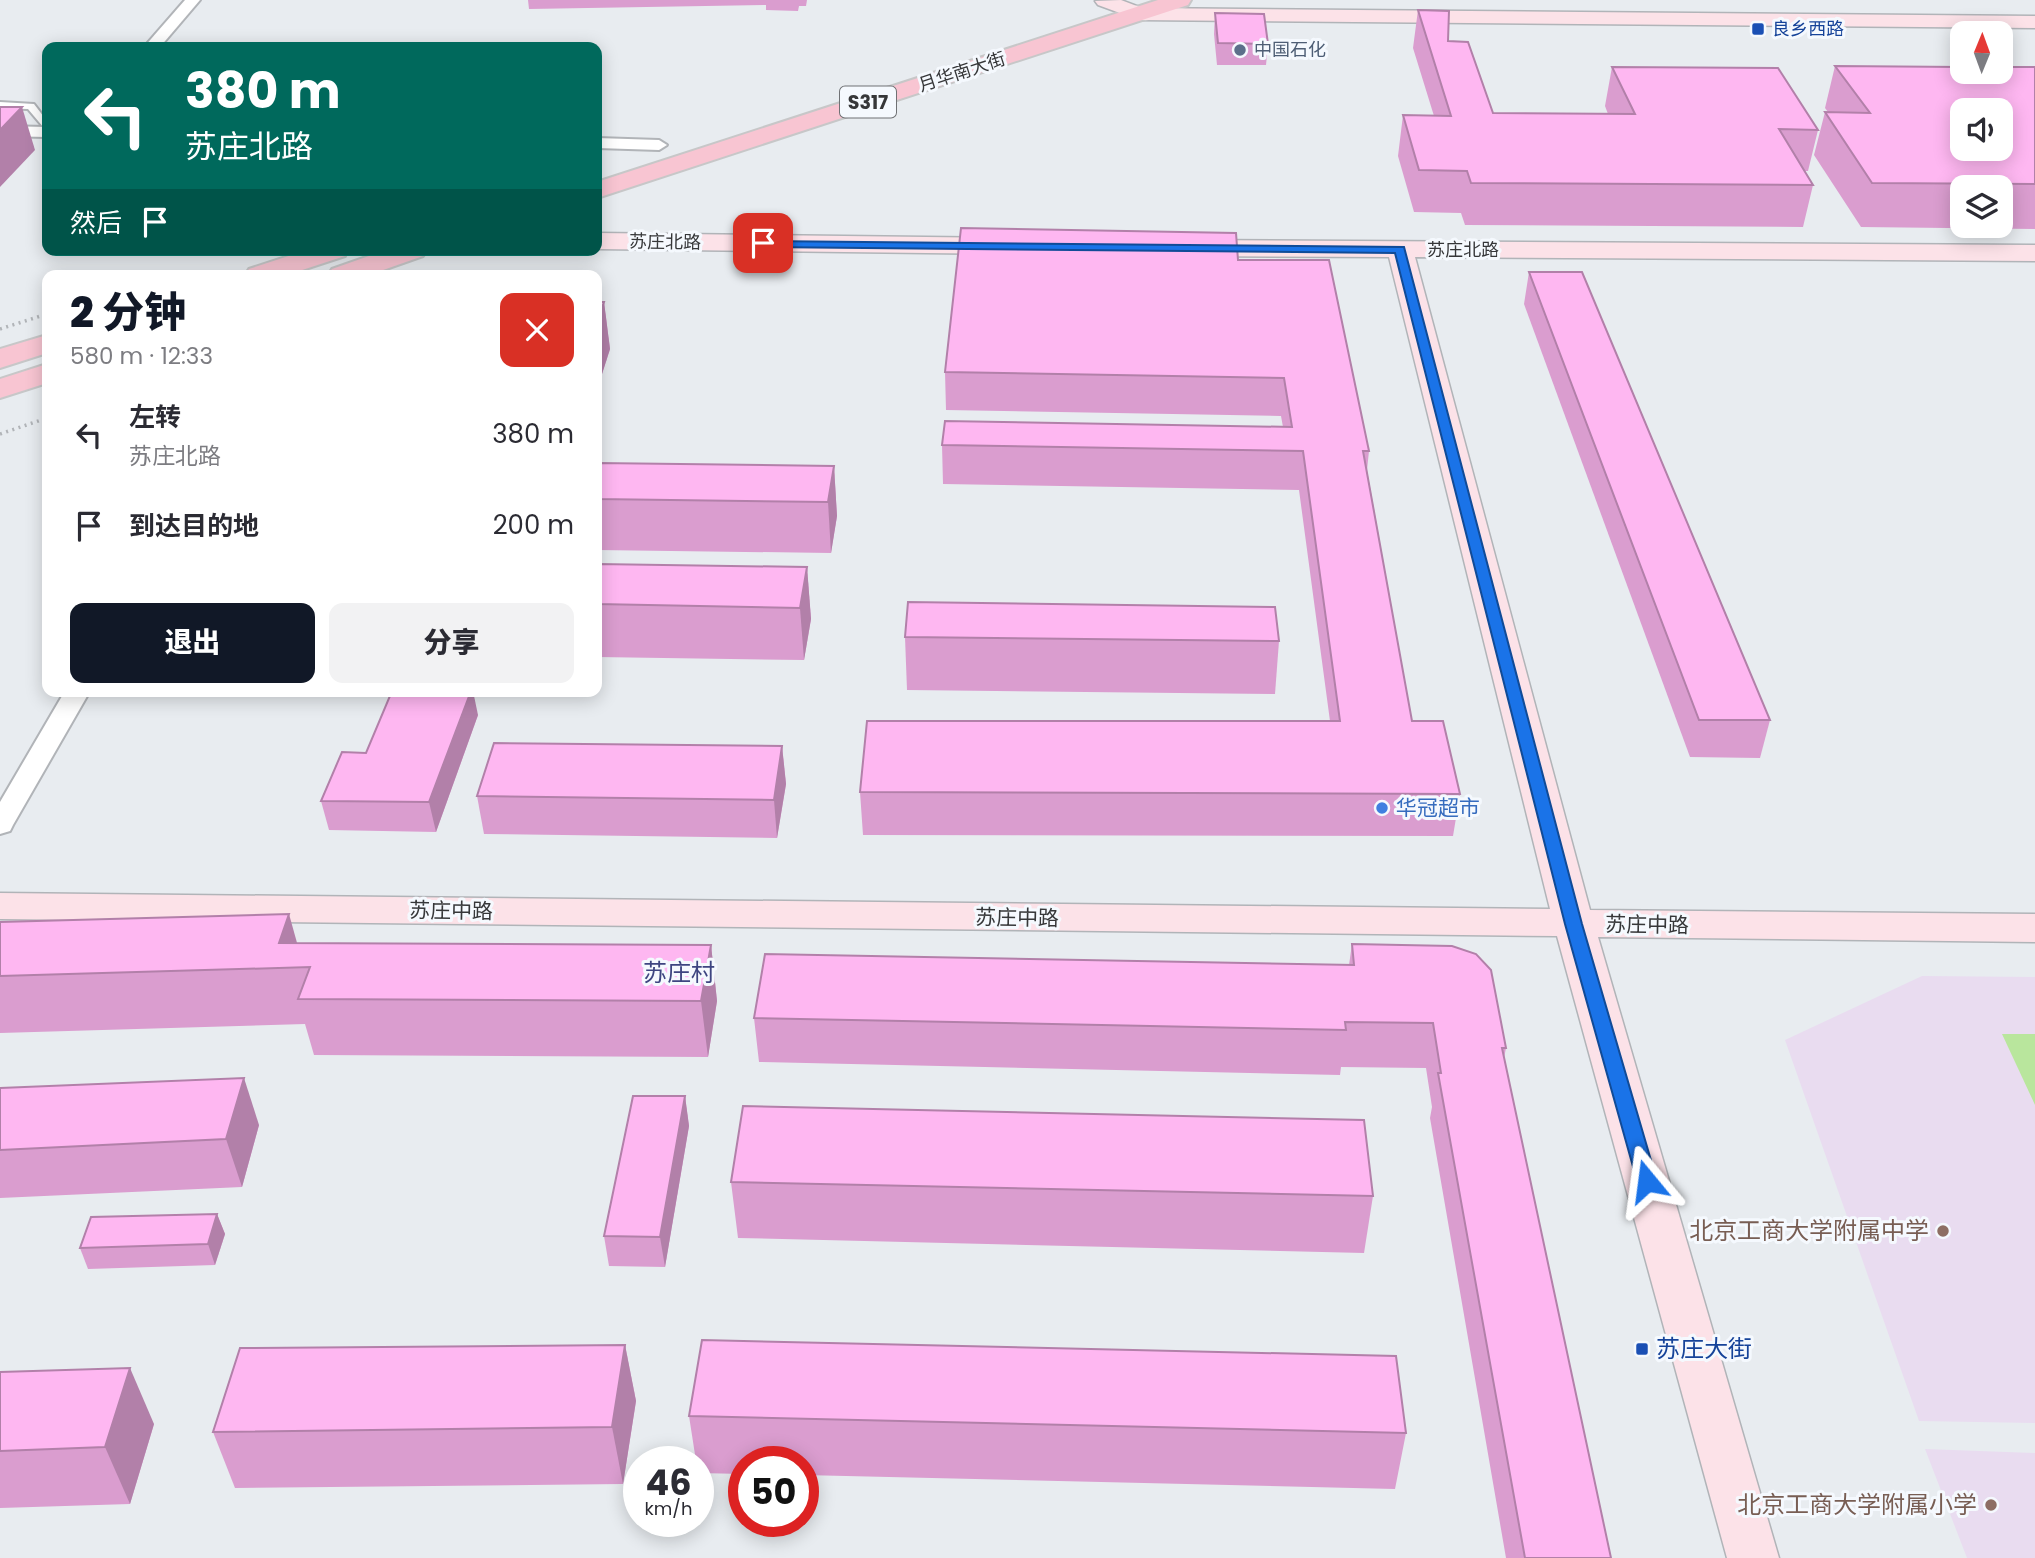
<!DOCTYPE html>
<html lang="zh">
<head>
<meta charset="utf-8">
<style>
  :root { --surface:#fff; --page:#f2f2f3; --text:#2b2b33; --muted:#7c7c81; --accent:#111827 }
  body { margin:0; font-family:Poppins,"Noto Sans SC",sans-serif; background:var(--page); color:var(--text); height:100vh; display:flex; flex-direction:column; font-size:26px; white-space:nowrap }
  * { box-sizing:border-box; margin:0 }
  p { font-size:23px; color:var(--muted) }
  .icon { flex:none; width:38px; height:38px; fill:none; stroke:currentColor; stroke-width:2; stroke-linecap:round; stroke-linejoin:round }
  .map { position:relative; flex:1; overflow:hidden }
  .drawer { position:absolute; left:42px; top:270px; width:560px; height:427px; display:flex; flex-direction:column; background:var(--surface); border-radius:14px; box-shadow:0 4px 18px #0003 }
  .drawer>* { flex:none }
  .guide { position:absolute; left:42px; top:42px; width:560px; height:214px; border-radius:14px; box-shadow:0 4px 18px #0003; background:#00695c; color:#fff; overflow:hidden }
  .needle { width:46px; rotate:1deg }
  .tools { position:absolute; left:1950px; top:21px; display:grid; gap:14px }
  .tools a { display:grid; place-items:center; width:63px; height:63px; border-radius:14px; background:var(--surface); box-shadow:0 4px 18px #0003; font-size:35px }
  .speed { position:absolute; left:623px; top:1446px; display:flex; gap:14px; font-size:35px; font-weight:700; text-align:center }
  .speed>* { display:grid; place-content:center; width:91px; height:91px; border-radius:50%; background:var(--surface); box-shadow:0 4px 18px #0003; line-height:1 }
  .speed small { font-size:18px; font-weight:400 }
  .speed .limit { border:10px solid #d22; background:#fff; color:#111 }
  .pin { position:absolute; display:grid; place-items:center; width:60px; height:60px; color:#fff; margin:-30px; border-radius:14px; box-shadow:0 4px 10px #0006 }
  .me { position:absolute; width:77px; margin:-38px; rotate:344deg; stroke-linejoin:round; filter:drop-shadow(0 0 5px #0008) }
  .turn { display:flex; align-items:center; gap:24px; height:147px; padding:0 28px; font-size:32px }
  .turn .icon { width:91px; height:91px; stroke-width:2.5 }
  .turn b { display:block; font-size:49px; line-height:60px }
  .then { display:flex; align-items:center; height:66px; padding:0 28px; background:#0003; gap:14px; font-size:26px }
  .round { display:grid; place-items:center; flex:none; width:74px; height:74px; border-radius:14px; background:var(--page) }
  .head { display:flex; align-items:center; justify-content:space-between; height:119px; padding:0 28px }
  h1 { font-size:42px; font-weight:800; line-height:52px; color:var(--accent) }
  .button { display:flex; gap:14px; margin-top:auto; padding:14px 28px }
  .button a { flex:1; height:80px; border-radius:14px; background:var(--accent); color:#fff; font-size:28px; font-weight:800; line-height:80px; text-align:center }
  .button a+a { background:var(--page); color:var(--text) }
  ul { padding:0; list-style:none }
  li { display:flex; align-items:center; gap:21px; height:91px; padding:0 28px }
  li div { flex:1 }
  li b { display:block; font-size:26px }
  li em { font-style:normal }
  .map>svg:first-child { display:block }
  .education { fill:#e9dcf0 }
  .green { fill:#b9e69d }
  .lines { fill:none; stroke-linecap:round; stroke-linejoin:round }
  .lane-casing { stroke:#b1b4b8; stroke-width:4 }
  .street-casing { stroke:#b1b4b8; stroke-width:4 }
  .secondary-casing { stroke:#b1b4b8; stroke-width:3 }
  .primary-casing { stroke:#c7c7c8; stroke-width:4 }
  .path { stroke:#b1b4b8; stroke-width:3.5; stroke-dasharray:2 4.5; stroke-linecap:butt }
  .lane { fill:#fff; fill-rule:evenodd }
  .street { fill:#fff; fill-rule:evenodd }
  .secondary { fill:#fce2e8; fill-rule:evenodd }
  .primary { fill:#f8c5d2; fill-rule:evenodd }
  .wall { fill:#da9dcf; fill-rule:evenodd }
  .shaded-wall { fill:#b280a9 }
  .building { fill:#feb7f1; stroke:#b280a9; stroke-width:2; fill-rule:evenodd }
  .route { fill:#1a73e8; stroke:#114b97; stroke-width:2 }
  .transit-dot { fill:#1a4fb4; stroke:#f5f9fe; stroke-width:2.5 }
  .service-dot { fill:#5c6f8a; stroke:#f5f9fe; stroke-width:2.5 }
  .shop-dot { fill:#3f7fe0; stroke:#f5f9fe; stroke-width:2.5 }
  .education-dot { fill:#8d6e63; stroke:#f5f9fe; stroke-width:2.5 }
  .labels { text-anchor:middle; stroke-width:6; stroke-linejoin:round; paint-order:stroke }
  .far-transit-label { font-size:18px; fill:#164399; stroke:#f5f9fe; text-anchor:start }
  .far-service-label { font-size:18px; fill:#4e5e75; stroke:#f5f9fe; text-anchor:start }
  .far-street-label { font-size:18px; fill:#363739; stroke:#f5f9fe }
  .shield { fill:#f5f9fe; stroke:#6f7174; stroke-width:2 }
  .shield-label { font-size:19px; font-weight:bold; fill:#363739 }
  .shop-label { font-size:21px; fill:#366cbe; stroke:#f5f9fe; text-anchor:start }
  .street-label { font-size:21px; fill:#363739; stroke:#f5f9fe }
  .quarter-label { font-size:24px; fill:#3e4581; stroke:#f5f9fe }
  .near-education-label { font-size:24px; fill:#785e54; stroke:#f5f9fe; text-anchor:end }
  .near-transit-label { font-size:24px; fill:#164399; stroke:#f5f9fe; text-anchor:start }
</style>
</head>
<body>
<div class="map">
<svg width="2035" height="1558" viewBox="0 0 2035 1558">
  <rect width="100%" height="100%" fill="#e8ecf0"/>
  <g class="education">
    <path d="M 1922,976 L 2035,977 L 2035,1423 L 1919,1421 L 1785,1040 Z"/>
    <path d="M 1925,1449 L 2035,1453 L 2035,1558 L 1967,1558 Z"/>
  </g>
  <path class="green" d="M 2002,1034 L 2035,1034 L 2035,1105 Z"/>
  <g class="lines">
    <defs>
      <path id="lane" d="M 0,102 L 34,104 L 47,121 L 47,129 L 44,128 L 28,109 L 0,108 Z"/>
      <g id="street">
        <path d="M 185,0 L 200,0 L 160,47 L 144,47 Z"/>
        <path d="M 0,126 L 47,127 L 47,137 L 0,136 Z"/>
        <path d="M 597,138 L 659,140 L 667,145 L 659,150 L 597,148 Z"/>
        <path d="M 65,691 L 90,691 L 13,825 L 10,831 L 0,834 L 0,802 Z"/>
      </g>
      <g id="secondary">
        <path d="M 1121,0 L 1142,8 L 2035,16 L 2035,28 L 1139,20 L 1098,5 L 1095,1 Z"/>
        <path d="M 597,233 L 1008,238 L 1017,241 L 1021,246 L 1017,251 L 1008,254 L 597,249 Z"/>
        <path d="M 1189,240 L 2035,245 L 2035,261 L 1415,257 L 1590,910 L 2035,914 L 2035,942 L 1598,937 L 1779,1558 L 1727,1558 L 1557,936 L 0,919 L 0,893 L 1550,909 L 1389,257 L 1189,256 L 1180,253 L 1176,248 L 1180,243 Z"/>
      </g>
      <g id="primary">
        <path d="M 1158,0 L 1191,0 L 1188,5 L 597,198 L 597,182 Z"/>
        <path d="M 307,250 L 348,250 L 345,256 L 287,275 L 245,275 L 249,269 Z"/>
        <path d="M 386,250 L 426,250 L 423,256 L 369,275 L 328,275 L 332,269 Z"/>
        <path d="M 47,335 L 47,353 L 0,368 L 0,349 Z"/>
        <path d="M 47,364 L 47,383 L 0,398 L 0,379 Z"/>
      </g>
    </defs>
    <use href="#lane" class="lane-casing"/>
    <use href="#street" class="street-casing"/>
    <use href="#secondary" class="secondary-casing"/>
    <use href="#primary" class="primary-casing"/>
    <g class="path">
      <path d="M 0,329 L 47,314"/>
      <path d="M 0,434 L 47,418"/>
    </g>
    <use href="#lane" class="lane"/>
    <use href="#street" class="street"/>
    <use href="#secondary" class="secondary"/>
    <use href="#primary" class="primary"/>
  </g>
  <g class="wall">
    <path d="M 528,0 L 807,0 L 806,6 L 799,6 L 798,11 L 766,10 L 766,5 L 529,9 Z"/>
    <path d="M 1418,10 L 1448,41 L 1493,113 L 1608,114 L 1605,106 L 1612,67 L 1818,130 L 1808,171 L 1804,171 L 1813,185 L 1803,227 L 1465,225 L 1461,213 L 1414,212 L 1398,156 L 1403,115 L 1434,116 L 1413,48 Z"/>
    <path d="M 1215,13 L 1268,44 L 1266,65 L 1217,65 L 1214,34 Z"/>
    <path d="M 1835,66 L 2035,67 L 2035,229 L 1861,227 L 1814,155 L 1825,112 L 1828,112 L 1825,108 ZM 1962,187 L 2000,187 L 2000,226 L 1962,226 Z"/>
    <path d="M 1238,260 L 1369,451 L 1367,470 L 1412,721 L 1460,794 L 1453,836 L 863,835 L 860,792 L 1330,721 L 1299,490 L 943,484 L 942,445 L 1283,427 L 1281,416 L 946,410 L 945,372 Z"/>
    <path d="M 1529,272 L 1770,720 L 1760,758 L 1690,757 L 1524,304 Z"/>
    <path d="M 597,302 L 604,302 L 610,349 L 602,374 L 597,374 Z"/>
    <path d="M 834,466 L 837,516 L 831,553 L 597,550 L 597,499 Z"/>
    <path d="M 597,564 L 807,567 L 811,619 L 804,660 L 597,657 Z"/>
    <path d="M 905,637 L 1279,641 L 1275,694 L 907,690 Z"/>
    <path d="M 478,715 L 436,832 L 329,830 L 321,801 L 366,753 Z"/>
    <path d="M 782,746 L 786,784 L 777,838 L 484,834 L 477,796 Z"/>
    <path d="M 0,922 L 297,943 L 711,945 L 717,1001 L 708,1057 L 314,1055 L 305,1024 L 0,1033 Z"/>
    <path d="M 1352,944 L 1506,1048 L 1504,1058 L 1611,1558 L 1506,1558 L 1430,1118 L 1432,1107 L 1426,1068 L 1341,1067 L 1340,1075 L 759,1062 L 754,1018 L 1349,965 Z"/>
    <path d="M 0,1088 L 259,1125 L 242,1187 L 0,1198 Z"/>
    <path d="M 685,1096 L 689,1126 L 665,1267 L 609,1266 L 604,1236 Z"/>
    <path d="M 731,1182 L 1373,1196 L 1364,1253 L 738,1238 Z"/>
    <path d="M 217,1214 L 225,1234 L 215,1265 L 88,1269 L 80,1248 Z"/>
    <path d="M 625,1345 L 636,1401 L 623,1484 L 235,1488 L 213,1432 Z"/>
    <path d="M 0,1372 L 154,1424 L 130,1504 L 0,1508 Z"/>
    <path d="M 689,1416 L 1406,1433 L 1395,1489 L 803,1475 L 803,1461 L 744,1461 L 744,1474 L 698,1473 L 698,1461 L 696,1461 Z"/>
  </g>
  <g class="shaded-wall">
    <path d="M 22,107 L 35,150 L 0,187 L 0,130 Z"/>
    <path d="M 604,302 L 610,349 L 602,374 L 597,338 L 597,322 Z"/>
    <path d="M 834,466 L 837,516 L 831,553 L 828,502 Z"/>
    <path d="M 807,567 L 811,619 L 804,660 L 800,608 Z"/>
    <path d="M 471,691 L 473,691 L 478,715 L 436,832 L 429,802 Z"/>
    <path d="M 782,746 L 786,784 L 777,838 L 774,800 Z"/>
    <path d="M 289,914 L 304,968 L 279,943 Z"/>
    <path d="M 711,945 L 717,1001 L 708,1057 L 701,1001 Z"/>
    <path d="M 244,1078 L 259,1125 L 242,1187 L 226,1139 Z"/>
    <path d="M 685,1096 L 689,1126 L 665,1267 L 660,1237 Z"/>
    <path d="M 217,1214 L 225,1234 L 215,1265 L 208,1244 Z"/>
    <path d="M 625,1345 L 636,1401 L 623,1484 L 612,1427 Z"/>
    <path d="M 130,1368 L 154,1424 L 130,1504 L 105,1447 Z"/>
  </g>
  <g class="building">
    <path d="M 1418,10 L 1449,11 L 1448,41 L 1468,42 L 1493,113 L 1635,114 L 1612,67 L 1778,68 L 1818,130 L 1779,129 L 1813,185 L 1471,183 L 1467,171 L 1419,170 L 1403,115 L 1451,116 Z"/>
    <path d="M 1215,13 L 1264,14 L 1268,44 L 1218,43 Z"/>
    <path d="M 1835,66 L 1962,67 L 1962,72 L 2000,72 L 2000,67 L 2035,67 L 2035,184 L 1872,183 L 1825,112 L 1870,113 ZM 1962,110 L 2000,110 L 2000,149 L 1962,149 Z"/>
    <path d="M 0,107 L 22,107 L 0,130 Z"/>
    <path d="M 961,228 L 1236,233 L 1238,260 L 1329,260 L 1369,451 L 1363,451 L 1412,721 L 1443,721 L 1460,794 L 860,792 L 867,721 L 1340,721 L 1303,451 L 942,445 L 945,421 L 1292,427 L 1284,378 L 945,372 Z"/>
    <path d="M 1529,272 L 1582,272 L 1770,720 L 1699,720 Z"/>
    <path d="M 597,302 L 604,302 L 597,322 Z"/>
    <path d="M 597,463 L 834,466 L 828,502 L 597,499 Z"/>
    <path d="M 597,564 L 807,567 L 800,608 L 597,604 Z"/>
    <path d="M 908,602 L 1275,607 L 1279,641 L 905,637 Z"/>
    <path d="M 392,691 L 471,691 L 429,802 L 321,801 L 342,752 L 366,753 Z"/>
    <path d="M 494,743 L 782,746 L 774,800 L 477,796 Z"/>
    <path d="M 289,914 L 279,943 L 711,945 L 701,1001 L 298,999 L 310,967 L 0,976 L 0,922 Z"/>
    <path d="M 1352,944 L 1452,946 L 1476,954 L 1491,970 L 1506,1048 L 1502,1048 L 1611,1558 L 1525,1558 L 1438,1073 L 1441,1073 L 1433,1023 L 1345,1022 L 1346,1030 L 754,1018 L 765,954 L 1354,965 Z"/>
    <path d="M 244,1078 L 226,1139 L 0,1150 L 0,1088 Z"/>
    <path d="M 633,1096 L 685,1096 L 660,1237 L 604,1236 Z"/>
    <path d="M 743,1106 L 1364,1120 L 1373,1196 L 731,1182 Z"/>
    <path d="M 217,1214 L 208,1244 L 80,1248 L 91,1217 Z"/>
    <path d="M 702,1340 L 1396,1356 L 1406,1433 L 689,1416 Z"/>
    <path d="M 625,1345 L 612,1427 L 213,1432 L 240,1348 Z"/>
    <path d="M 130,1368 L 105,1447 L 0,1451 L 0,1372 Z"/>
  </g>
  <path class="route" d="M 759,241 L 1404,247 L 1582,924 L 1657,1181 L 1654,1187 L 1647,1189 L 1640,1187 L 1637,1181 L 1565,924 L 1395,253 L 763,247 L 759,246 Z"/>
  <g class="transit-dot">
    <rect x="1751" y="22" width="14" height="14" rx="3.5"/>
    <rect x="1635" y="1342" width="14" height="14" rx="3.5"/>
  </g>
  <circle class="service-dot" cx="1240" cy="50" r="7"/>
  <circle class="shop-dot" cx="1382" cy="808" r="7"/>
  <g class="education-dot">
    <circle cx="1943" cy="1231" r="7"/>
    <circle cx="1991" cy="1505" r="7"/>
  </g>
  <g class="labels">
    <g class="far-transit-label">
      <text x="1772" y="35">良乡西路</text>
    </g>
    <g class="far-service-label">
      <text x="1254" y="56">中国石化</text>
    </g>
    <g class="far-street-label">
      <text transform="translate(962 72) rotate(-18)" y="6">月华南大街</text>
      <text transform="translate(665 242) rotate(1)" y="6">苏庄北路</text>
      <text x="1463" y="256">苏庄北路</text>
    </g>
    <rect class="shield" x="840" y="86.5" width="56" height="31" rx="5"/>
    <g class="shield-label">
      <text x="868" y="109">S317</text>
    </g>
    <g class="shop-label">
      <text x="1396" y="815">华冠超市</text>
    </g>
    <g class="street-label">
      <text transform="translate(451 911) rotate(1)" y="7">苏庄中路</text>
      <text transform="translate(1017 918) rotate(1)" y="7">苏庄中路</text>
      <text transform="translate(1647 925) rotate(1)" y="7">苏庄中路</text>
    </g>
    <g class="quarter-label">
      <text x="679" y="981">苏庄村</text>
    </g>
    <g class="near-education-label">
      <text x="1929" y="1239">北京工商大学附属中学</text>
      <text x="1977" y="1513">北京工商大学附属小学</text>
    </g>
    <g class="near-transit-label">
      <text x="1656" y="1357">苏庄大街</text>
    </g>
  </g>
</svg>
<div class="tools">
<a><svg class="needle" viewBox="-14 -14 28 28"><path d="M0-13l5 13h-10z" fill="#e53935"/><path d="M0 13l5-13h-10z" fill="#7c7c81"/></svg></a>
<a><svg class="icon" aria-label="sound" viewBox="0 0 24 24"><path d="M4 9h4l5-4v14l-5-4H4zM17 9q2 3 0 6"/></svg></a>
<a><svg class="icon" aria-label="layers" viewBox="0 0 24 24"><path d="M12 4l9 5-9 5-9-5zM3 14l9 5 9-5"/></svg></a>
</div>
<div class="speed"><div>46<small>km/h</small></div><div class="limit">50</div></div>
<div class="pin" style="left:763px;top:243px;background:#d93025"><svg class="icon" aria-label="arrive" viewBox="0 0 24 24"><path d="M6 21V4h12l-3 4 3 4H6"/></svg></div>
<svg class="me" style="left:1647px;top:1181px" viewBox="-20 -20 40 40"><path d="M0-17L14 15 0 8-14 15z" fill="#1a73e8" stroke="#fff" stroke-width="4"/></svg>
<div class="guide">
<div class="turn"><svg class="icon" aria-label="left" viewBox="0 0 24 24"><path d="M17 20v-9H6M10 6l-5 5 5 5"/></svg><div><b>380 m</b>苏庄北路</div></div>
<div class="then">然后<svg class="icon" aria-label="arrive" viewBox="0 0 24 24"><path d="M6 21V4h12l-3 4 3 4H6"/></svg></div>
</div>
<section class="drawer">
<div class="head"><div><h1>2 分钟</h1><p>580 m · 12:33</p></div><a class="round" style="background:#d93025;color:#fff"><svg class="icon" aria-label="close" viewBox="0 0 24 24"><path d="M6 6l12 12M18 6L6 18"/></svg></a></div>
<ul>
<li><svg class="icon" aria-label="left" viewBox="0 0 24 24"><path d="M17 20v-9H6M10 6l-5 5 5 5"/></svg><div><b>左转</b><p>苏庄北路</p></div><em>380 m</em></li>
<li><svg class="icon" aria-label="arrive" viewBox="0 0 24 24"><path d="M6 21V4h12l-3 4 3 4H6"/></svg><div><b>到达目的地</b></div><em>200 m</em></li>
</ul>
<div class="button"><a>退出</a><a>分享</a></div>
</section>
</div>
</body>
</html>
